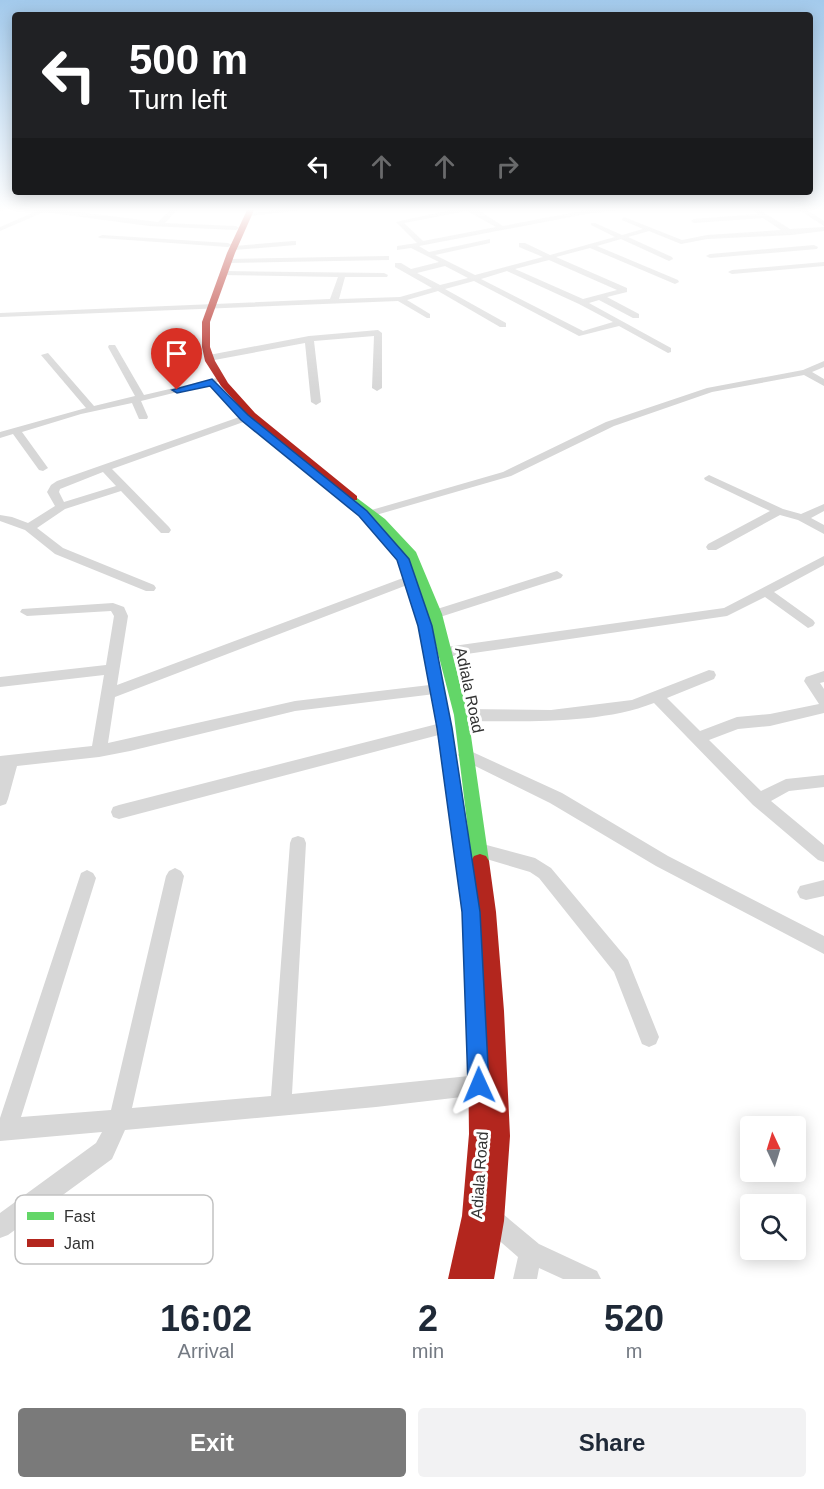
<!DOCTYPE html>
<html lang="en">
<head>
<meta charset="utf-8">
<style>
  :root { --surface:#fff; --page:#f2f2f3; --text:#1f2937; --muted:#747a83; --accent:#7a7a7a }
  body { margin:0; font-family:Helvetica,sans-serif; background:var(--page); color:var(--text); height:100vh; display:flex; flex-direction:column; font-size:22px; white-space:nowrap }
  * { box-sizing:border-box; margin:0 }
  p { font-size:20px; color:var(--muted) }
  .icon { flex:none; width:33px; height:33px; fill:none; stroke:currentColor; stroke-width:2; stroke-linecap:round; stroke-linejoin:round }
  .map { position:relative; height:1279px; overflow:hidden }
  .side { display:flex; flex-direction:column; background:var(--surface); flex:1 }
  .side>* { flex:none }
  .guide { position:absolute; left:12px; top:12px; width:801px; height:183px; border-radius:6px; box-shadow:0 3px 15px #0003; background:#202124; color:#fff; overflow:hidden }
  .needle { width:39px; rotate:356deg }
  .fabs { position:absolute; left:740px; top:1116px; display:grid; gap:12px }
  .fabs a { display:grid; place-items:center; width:66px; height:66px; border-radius:6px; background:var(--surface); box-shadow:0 3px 15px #0003; font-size:30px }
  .pin { position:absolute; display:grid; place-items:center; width:51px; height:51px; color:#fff; margin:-62px -26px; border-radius:50% 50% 50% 0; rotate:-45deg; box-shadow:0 0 6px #0007 }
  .pin .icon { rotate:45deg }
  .me { position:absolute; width:66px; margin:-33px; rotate:359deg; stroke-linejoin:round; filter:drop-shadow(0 0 4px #0008) }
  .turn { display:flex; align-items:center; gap:21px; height:126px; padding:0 18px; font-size:27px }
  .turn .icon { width:78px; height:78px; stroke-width:2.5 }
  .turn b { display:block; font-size:42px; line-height:51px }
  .lanes { display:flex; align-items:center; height:57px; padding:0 18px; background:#0003; justify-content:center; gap:30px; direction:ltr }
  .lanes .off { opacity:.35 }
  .eta { display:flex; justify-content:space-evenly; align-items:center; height:102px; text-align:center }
  .eta b { font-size:36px; font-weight:700; line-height:42px }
  .button { display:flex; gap:12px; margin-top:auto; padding:12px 18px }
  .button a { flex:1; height:69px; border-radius:6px; background:var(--accent); color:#fff; font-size:24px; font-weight:700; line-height:69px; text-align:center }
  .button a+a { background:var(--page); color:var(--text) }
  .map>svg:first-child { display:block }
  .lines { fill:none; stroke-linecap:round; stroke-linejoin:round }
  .street { fill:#d7d7d7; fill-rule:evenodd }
  .fast { fill:#63d668; fill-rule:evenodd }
  .jam { fill:#b3261e; fill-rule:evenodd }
  .route { fill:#1a73e8; stroke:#114b97; stroke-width:1.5 }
  .labels { text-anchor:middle; stroke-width:6; stroke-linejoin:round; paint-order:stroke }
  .street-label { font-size:16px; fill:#333; stroke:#fff }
  .key { fill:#fff; stroke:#c2c2c2; stroke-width:1.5 }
  .key-label { font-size:16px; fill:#333 }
</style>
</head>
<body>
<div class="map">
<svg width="824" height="1279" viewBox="0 0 824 1279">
  <rect width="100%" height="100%" fill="#fff"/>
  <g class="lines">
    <g class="street">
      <path d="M 0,208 L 7,208 L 0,212 Z"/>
      <path d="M 25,208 L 47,208 L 158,222 L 172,208 L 179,208 L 165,223 L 236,226 L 239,228 L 236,230 L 149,226 L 44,212 L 0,231 L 0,227 L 37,211 Z"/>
      <path d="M 291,208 L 323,208 L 250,216 L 247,214 Z"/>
      <path d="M 459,208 L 475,208 L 503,226 L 586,210 L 636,208 L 586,214 L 419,246 L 429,252 L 490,239 L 490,243 L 435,255 L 475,275 L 543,257 L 519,247 L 519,243 L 525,243 L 550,255 L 615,237 L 591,225 L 591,223 L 595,223 L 622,235 L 643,229 L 622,220 L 624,217 L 682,240 L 707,235 L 781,230 L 763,218 L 694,223 L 691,221 L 694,219 L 758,214 L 749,208 L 757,208 L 790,229 L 824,227 L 824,231 L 791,235 L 707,239 L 681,244 L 649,231 L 628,237 L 672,257 L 673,259 L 669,261 L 621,239 L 597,246 L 678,280 L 679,282 L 675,284 L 590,248 L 556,257 L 627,288 L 627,292 L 607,297 L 639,314 L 639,318 L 633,318 L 599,300 L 589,303 L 671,348 L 671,352 L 668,353 L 619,326 L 579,336 L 474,281 L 445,289 L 506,323 L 506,327 L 500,327 L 438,291 L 407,300 L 430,314 L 430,318 L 427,318 L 398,301 L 0,317 L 0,313 L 330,299 L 338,277 L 221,275 L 221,271 L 224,271 L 384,273 L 388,275 L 387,277 L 345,277 L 339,299 L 400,297 L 432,288 L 395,267 L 395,263 L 401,263 L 411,269 L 439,262 L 411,248 L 397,250 L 397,246 L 417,243 L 396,222 ZM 467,211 L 496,227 L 423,241 L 404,223 ZM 549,260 L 617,290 L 583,299 L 515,269 ZM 445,266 L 468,278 L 440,285 L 417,273 ZM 507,271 L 579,304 L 613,322 L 583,331 L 481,279 Z"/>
      <path d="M 796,208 L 804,208 L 824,221 L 824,226 Z"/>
      <path d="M 102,235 L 228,243 L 232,245 L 228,247 L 100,238 L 98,237 Z"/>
      <path d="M 293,241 L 296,241 L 296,245 L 234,250 L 230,248 L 234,246 Z"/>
      <path d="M 814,245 L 818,247 L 817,249 L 710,258 L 706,256 L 710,254 Z"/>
      <path d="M 386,256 L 389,256 L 389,260 L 228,263 L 224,261 L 228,259 Z"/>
      <path d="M 824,262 L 824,266 L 732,274 L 728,272 L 732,270 Z"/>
      <path d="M 378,330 L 382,333 L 382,388 L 377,391 L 372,388 L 374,336 L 314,341 L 321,402 L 316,405 L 311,402 L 305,343 L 209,361 L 205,358 L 209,355 L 309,336 Z"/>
      <path d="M 109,345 L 115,345 L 144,395 L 221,377 L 226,380 L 141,401 L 148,417 L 147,419 L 139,419 L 132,403 L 81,414 L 22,432 L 48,468 L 43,471 L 39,470 L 13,434 L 0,438 L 0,432 L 86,408 L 41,355 L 48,353 L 94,406 L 135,396 L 108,347 Z"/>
      <path d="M 824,361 L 824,367 L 812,372 L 824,379 L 824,386 L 804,375 L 712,392 L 614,426 L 511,476 L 376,515 L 372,516 L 366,513 L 368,511 L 503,472 L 606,422 L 707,388 L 803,370 Z"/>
      <path d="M 245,415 L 250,418 L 249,420 L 112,469 L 169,527 L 171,530 L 169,533 L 161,533 L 121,491 L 65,509 L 37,528 L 63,548 L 154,585 L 156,588 L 154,591 L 146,591 L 55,554 L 25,530 L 0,521 L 0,515 L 12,517 L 28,523 L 55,506 L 47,492 L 51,485 L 57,481 ZM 103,472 L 116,486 L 64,502 L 59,492 L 60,489 Z"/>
      <path d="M 709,475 L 783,509 L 801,514 L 824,504 L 824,511 L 811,518 L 824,525 L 824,534 L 798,520 L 780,515 L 716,550 L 708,550 L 706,547 L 708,544 L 770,511 L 705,480 L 704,478 Z"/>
      <path d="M 824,556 L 824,565 L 774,592 L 813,620 L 815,623 L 813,626 L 808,628 L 765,597 L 727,616 L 439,658 L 432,653 L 439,648 L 724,608 Z"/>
      <path d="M 557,571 L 563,575 L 561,578 L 440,617 L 422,620 L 415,616 L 417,613 L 434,610 Z"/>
      <path d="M 411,575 L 415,576 L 417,579 L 415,582 L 115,697 L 108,743 L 295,701 L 438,684 L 443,685 L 445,689 L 443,693 L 295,711 L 130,751 L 99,757 L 17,766 L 8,799 L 6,804 L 0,806 L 0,756 L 92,746 L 104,675 L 0,687 L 0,677 L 106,665 L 114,616 L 111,611 L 27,616 L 20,612 L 22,609 L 113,603 L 124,607 L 128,616 L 117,685 Z"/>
      <path d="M 709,670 L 714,671 L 716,675 L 714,679 L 667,698 L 700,731 L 737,717 L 770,714 L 819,704 L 804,681 L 806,677 L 824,671 L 824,682 L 820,683 L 824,689 L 824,713 L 770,726 L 738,729 L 709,740 L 761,791 L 786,779 L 824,775 L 824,787 L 789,791 L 771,801 L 824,845 L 824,862 L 818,860 L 753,805 L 654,703 C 598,725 521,721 461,721 L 456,719 L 454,715 L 456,711 L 461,709 L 551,710 L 632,700 Z"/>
      <path d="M 445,722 L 450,724 L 452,728 L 450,732 L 119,819 L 113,817 L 111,812 L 113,807 L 119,805 Z"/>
      <path d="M 466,749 L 562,793 L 668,856 L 824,936 L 824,954 L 656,866 L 550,803 L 461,759 L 458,755 L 461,751 Z"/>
      <path d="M 298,836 L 304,838 L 306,843 L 292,1094 L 479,1075 L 486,1078 L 489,1085 L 486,1092 L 479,1095 L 376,1107 L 125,1130 L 112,1159 L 8,1235 L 0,1238 L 0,1213 L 96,1143 L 102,1132 L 0,1141 L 0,1118 L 81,873 L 87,870 L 93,873 L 96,878 L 21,1117 L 111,1110 L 166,876 L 169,871 L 175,868 L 181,871 L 184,876 L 132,1108 L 271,1096 L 290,843 L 292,838 Z"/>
      <path d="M 479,843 L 535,858 L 551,868 L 628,960 L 659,1037 L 656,1044 L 649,1047 L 642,1044 L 614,972 L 539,878 L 530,872 L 473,855 L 471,850 L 473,845 Z"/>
      <path d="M 824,880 L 824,896 L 806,900 L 800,898 L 797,892 L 800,886 Z"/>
      <path d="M 495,1211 L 503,1214 L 539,1244 L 597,1271 L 601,1279 L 563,1279 L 539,1268 L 537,1279 L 513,1279 L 518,1257 L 487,1230 L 484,1222 L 487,1214 Z"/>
    </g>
    <path class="fast" d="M 353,495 L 385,519 L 416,552 L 442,614 L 468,715 L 489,861 L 486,866 L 480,868 L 473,864 L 480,912 L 488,1057 L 485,1064 L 478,1067 L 471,1064 L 468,1057 L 462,912 L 438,728 L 417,622 L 424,618 L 430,622 L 406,556 L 377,523 L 349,500 L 349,496 ZM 431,626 L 454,715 L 468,830 L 452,728 Z"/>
    <g class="jam">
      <path d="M 248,208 L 255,208 L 235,253 L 210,322 L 210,347 L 215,361 L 228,383 L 255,413 L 357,496 L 357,500 L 349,500 L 249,417 L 221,386 L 205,361 L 202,347 L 202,322 L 227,253 Z"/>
      <path d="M 480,854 L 486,856 L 489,861 L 496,912 L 504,1011 L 510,1136 L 504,1221 L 494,1279 L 448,1279 L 462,1216 L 469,1134 L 468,1057 L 471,1050 L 478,1047 L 486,1051 L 478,912 L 471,861 L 474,856 Z"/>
    </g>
  </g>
  <linearGradient id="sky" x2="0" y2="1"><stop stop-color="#a3caec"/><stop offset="0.54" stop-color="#fff"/><stop offset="1" stop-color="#fff" stop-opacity="0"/></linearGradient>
  <rect width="824" height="388" fill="url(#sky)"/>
  <path class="route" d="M 212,379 L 248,415 L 367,511 L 409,559 L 432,626 L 452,728 L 480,912 L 489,1085 L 486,1092 L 479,1096 L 471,1092 L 468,1085 L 462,912 L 437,728 L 418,626 L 397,560 L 359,516 L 241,420 L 210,386 L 177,393 L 172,390 Z"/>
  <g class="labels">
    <g class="street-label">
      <text transform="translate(470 690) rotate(78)" y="6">Adiala Road</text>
      <text transform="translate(479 1175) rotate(-86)" y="6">Adiala Road</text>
    </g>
  </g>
  <rect x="15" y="1195" width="198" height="69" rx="9" class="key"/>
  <rect x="27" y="1212" width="27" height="8" fill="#63d668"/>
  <rect x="27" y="1239" width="27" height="8" fill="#b3261e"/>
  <g class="key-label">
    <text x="64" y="1222">Fast</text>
    <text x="64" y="1249">Jam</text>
  </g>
</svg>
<div class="fabs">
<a><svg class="needle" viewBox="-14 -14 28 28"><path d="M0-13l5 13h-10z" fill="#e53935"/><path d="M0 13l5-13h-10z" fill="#747a83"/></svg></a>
<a><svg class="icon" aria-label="search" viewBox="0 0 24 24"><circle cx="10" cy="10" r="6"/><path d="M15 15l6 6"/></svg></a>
</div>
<div class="pin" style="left:177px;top:390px;background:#d93025"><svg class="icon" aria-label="arrive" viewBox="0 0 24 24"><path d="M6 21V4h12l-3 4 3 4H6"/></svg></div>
<svg class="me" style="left:479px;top:1085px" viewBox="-20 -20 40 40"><path d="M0-17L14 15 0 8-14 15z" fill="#1a73e8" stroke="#fff" stroke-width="4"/></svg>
<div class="guide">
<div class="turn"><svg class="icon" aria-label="left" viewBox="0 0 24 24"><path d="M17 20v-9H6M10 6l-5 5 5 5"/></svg><div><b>500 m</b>Turn left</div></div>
<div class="lanes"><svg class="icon" aria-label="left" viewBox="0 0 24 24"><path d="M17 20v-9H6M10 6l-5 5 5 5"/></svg><svg class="icon off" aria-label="ahead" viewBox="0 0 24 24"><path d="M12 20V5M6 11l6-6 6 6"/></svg><svg class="icon off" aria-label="ahead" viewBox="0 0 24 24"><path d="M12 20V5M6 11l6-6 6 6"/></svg><svg class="icon off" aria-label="right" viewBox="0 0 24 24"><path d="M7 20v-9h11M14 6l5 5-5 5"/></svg></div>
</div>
</div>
<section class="side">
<div class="eta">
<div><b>16:02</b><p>Arrival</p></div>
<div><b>2</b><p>min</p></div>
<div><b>520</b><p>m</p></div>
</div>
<div class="button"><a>Exit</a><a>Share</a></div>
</section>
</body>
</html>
